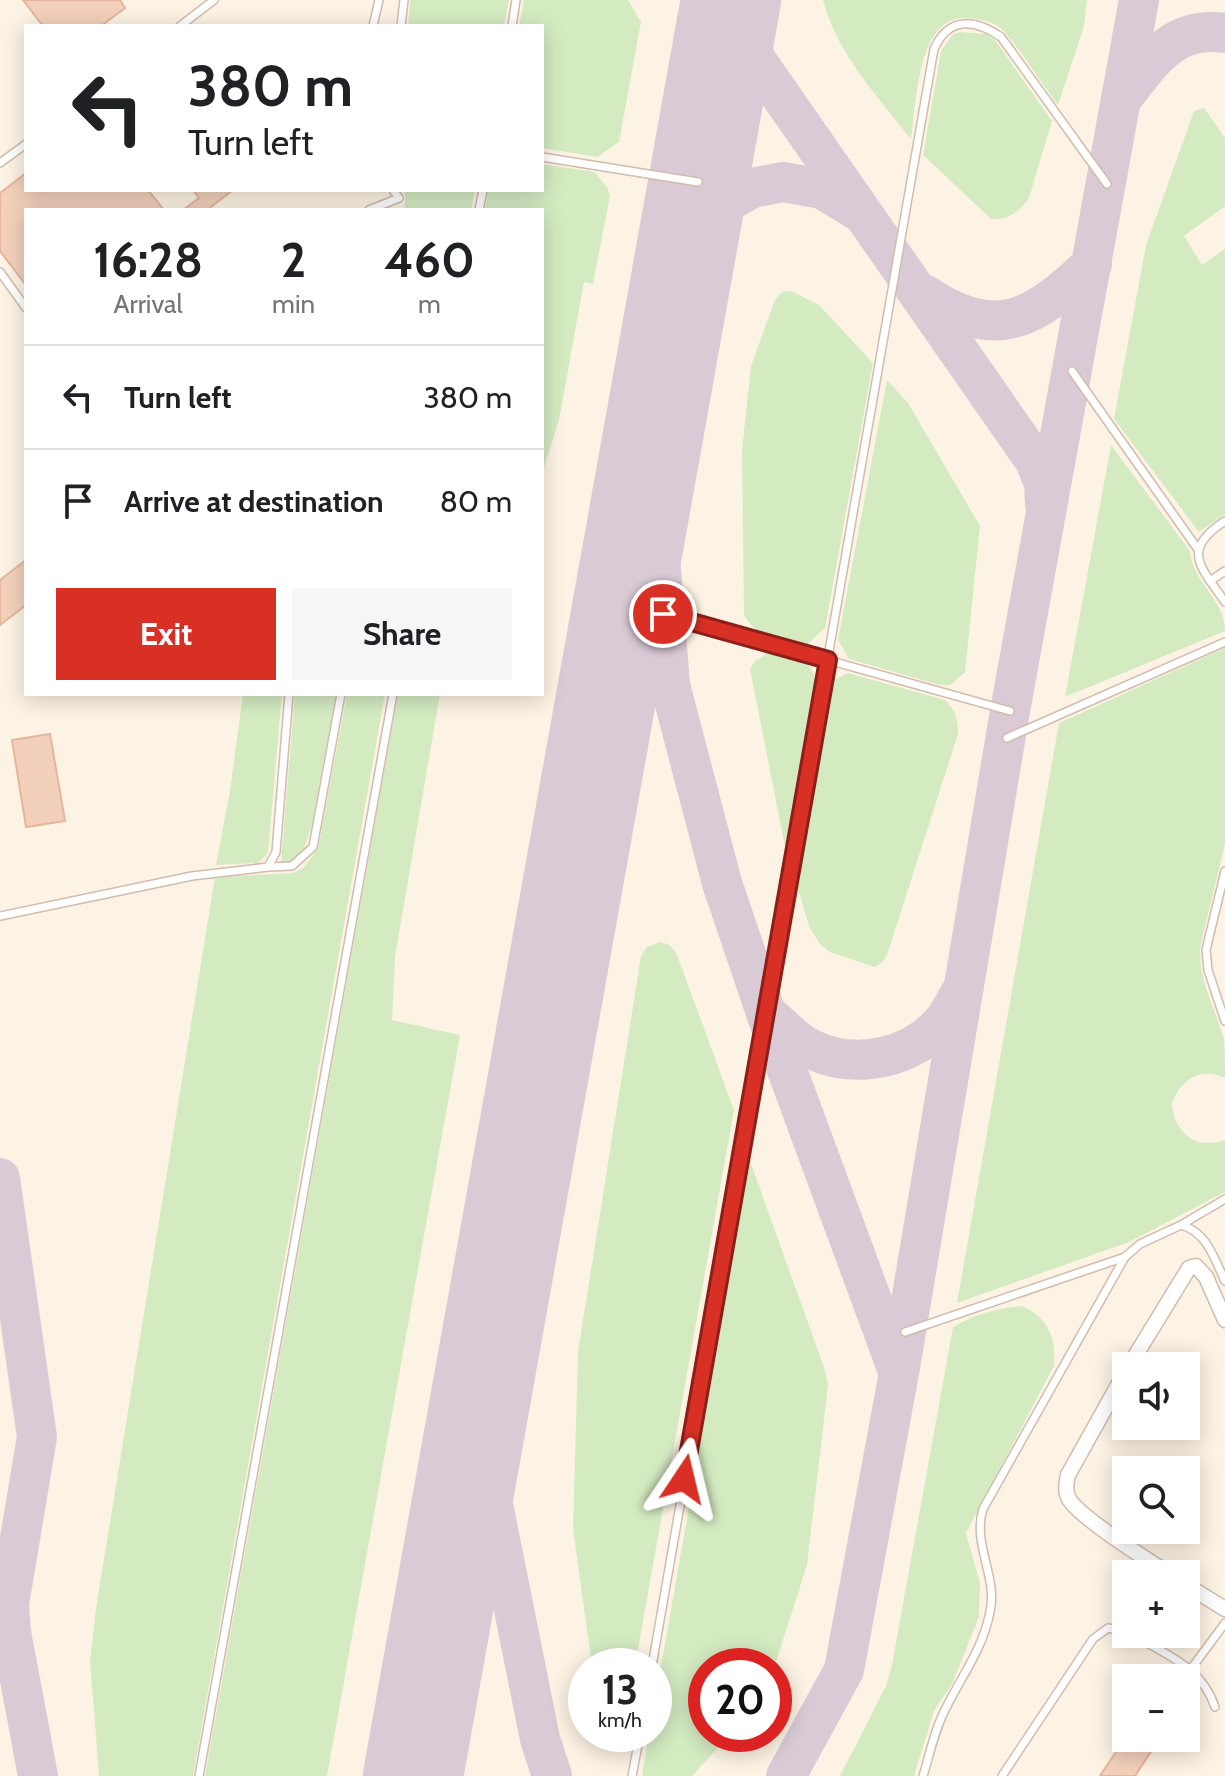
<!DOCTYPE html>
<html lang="en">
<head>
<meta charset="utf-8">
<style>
  :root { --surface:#fff; --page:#f6f6f6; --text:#202124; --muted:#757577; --line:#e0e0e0; --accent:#d93025 }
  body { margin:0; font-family:Cabin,sans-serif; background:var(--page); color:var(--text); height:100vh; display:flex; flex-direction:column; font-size:30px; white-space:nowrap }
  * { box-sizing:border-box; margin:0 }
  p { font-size:26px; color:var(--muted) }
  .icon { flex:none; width:44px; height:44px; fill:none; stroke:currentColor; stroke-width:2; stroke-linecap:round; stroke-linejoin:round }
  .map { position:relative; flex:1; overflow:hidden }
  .sheet { position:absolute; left:24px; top:208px; width:520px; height:488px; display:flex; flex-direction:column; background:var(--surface); border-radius:0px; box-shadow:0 4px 20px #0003 }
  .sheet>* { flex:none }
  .top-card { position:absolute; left:24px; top:24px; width:520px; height:168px; border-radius:0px; box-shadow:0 4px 20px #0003; background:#fff; color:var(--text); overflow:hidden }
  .tools { position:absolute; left:1112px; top:1352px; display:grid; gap:16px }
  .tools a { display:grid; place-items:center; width:88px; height:88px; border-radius:0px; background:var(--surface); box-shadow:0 4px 20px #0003; font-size:40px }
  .speed { position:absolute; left:568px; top:1648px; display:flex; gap:16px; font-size:40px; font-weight:700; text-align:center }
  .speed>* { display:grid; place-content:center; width:104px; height:104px; border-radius:50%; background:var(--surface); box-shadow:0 4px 20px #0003; line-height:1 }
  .speed small { font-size:20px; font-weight:400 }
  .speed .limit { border:12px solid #d22; background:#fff; color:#111 }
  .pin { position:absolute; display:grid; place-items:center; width:68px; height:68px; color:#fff; margin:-34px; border:4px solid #fff; border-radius:50%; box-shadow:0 2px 8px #0007 }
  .me { position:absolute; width:88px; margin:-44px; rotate:10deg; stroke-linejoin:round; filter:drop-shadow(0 0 6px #0008) }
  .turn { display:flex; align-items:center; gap:28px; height:168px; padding:0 32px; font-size:36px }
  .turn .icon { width:104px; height:104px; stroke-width:2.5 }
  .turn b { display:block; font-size:56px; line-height:68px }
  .eta { display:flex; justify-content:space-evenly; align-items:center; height:136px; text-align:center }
  .eta b { font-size:48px; font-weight:700; line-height:56px }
  .cta { display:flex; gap:16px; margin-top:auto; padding:16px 32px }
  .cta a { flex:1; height:92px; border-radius:0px; background:var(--accent); color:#fff; font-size:32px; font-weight:700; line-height:92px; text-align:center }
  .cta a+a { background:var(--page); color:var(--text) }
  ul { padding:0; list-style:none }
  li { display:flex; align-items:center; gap:24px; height:104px; padding:0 32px; border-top:2px solid var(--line) }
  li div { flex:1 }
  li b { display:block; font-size:30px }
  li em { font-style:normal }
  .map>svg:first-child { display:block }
  .green { fill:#d4ebc2 }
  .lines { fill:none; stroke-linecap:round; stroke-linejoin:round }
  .taxiway { stroke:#d9cad6; stroke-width:40 }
  .runway { stroke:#d9cad6; stroke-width:100 }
  .building { fill:#f3d0bb; stroke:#e6b69b; stroke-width:2 }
  .lane-casing { stroke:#d1bcad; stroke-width:10 }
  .street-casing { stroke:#d1bcad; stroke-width:17 }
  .lane { stroke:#fff; stroke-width:7 }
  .street { stroke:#fff; stroke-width:14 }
  .route-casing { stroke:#8d1f18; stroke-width:20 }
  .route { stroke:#d93025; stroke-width:14 }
</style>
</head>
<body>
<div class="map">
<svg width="1225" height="1776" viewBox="0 0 1225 1776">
  <rect width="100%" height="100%" fill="#fdf3e4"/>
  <g class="green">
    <path d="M 410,0 L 509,0 L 504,26 L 408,26 Z"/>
    <path d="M 524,0 L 628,0 L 641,22 L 619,142 L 597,157 L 542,148 L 542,26 L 519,26 Z"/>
    <path d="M 823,0 L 1087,0 L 1084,26 L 1058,105 C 1046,90 1011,35 998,26 C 990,21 978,19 968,18 C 917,14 917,102 911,139 C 877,96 837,54 823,0 Z"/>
    <path d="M 961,32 L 986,34 L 995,40 L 1052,121 L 1029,198 C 1020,212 1008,220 991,219 L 923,155 L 941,51 L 953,34 Z"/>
    <path d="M 1204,108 L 1225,138 L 1225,206 L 1184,236 L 1202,265 L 1225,249 L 1225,514 L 1199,532 L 1114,419 L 1146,245 L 1194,111 Z"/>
    <path d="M 542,164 L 595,172 L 608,189 L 610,196 L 593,284 L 584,282 L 559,420 L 542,474 L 542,210 L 485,210 L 488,190 L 542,190 Z"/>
    <path d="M 405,190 L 475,190 L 471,210 L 405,210 Z"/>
    <path d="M 791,291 L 819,305 L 873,363 L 825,628 L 808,644 C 785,646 753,636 744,614 L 742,450 L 751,366 L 775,300 L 782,292 Z"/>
    <path d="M 887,380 L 908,403 L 980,526 L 965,672 L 951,685 L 940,685 L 849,659 L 838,640 Z"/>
    <path d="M 1111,445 L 1190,551 C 1192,582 1225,599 1225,631 L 1065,697 Z"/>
    <path d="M 1225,648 L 1225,844 L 1200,948 C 1199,982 1215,1007 1224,1039 C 1225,1051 1225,1065 1225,1078 C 1200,1066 1180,1080 1172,1104 C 1175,1134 1196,1150 1225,1140 L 1225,1192 L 1129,1242 L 957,1303 L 1059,723 Z"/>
    <path d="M 771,651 C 792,656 811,657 816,681 L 785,847 L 750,669 L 755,661 Z"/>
    <path d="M 848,673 L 945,700 C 955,709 958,720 958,734 L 887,955 L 882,963 L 874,967 L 830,952 L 819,943 L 809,926 L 796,882 L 828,689 L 832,681 Z"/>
    <path d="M 243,694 L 282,694 L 268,853 L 258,863 L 216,865 L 230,791 Z"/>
    <path d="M 295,694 L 336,694 L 312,825 L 303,852 L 290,862 L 281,862 Z"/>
    <path d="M 347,694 L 385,694 L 193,1776 L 99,1776 L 90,1661 L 96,1608 L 215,877 L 293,873 L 303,868 L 318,849 Z"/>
    <path d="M 398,694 L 440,694 L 395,957 L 392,1020 L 460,1035 L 327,1776 L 205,1776 Z"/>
    <path d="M 660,942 L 670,945 L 677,955 L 734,1110 L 635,1666 L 592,1666 L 573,1529 L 578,1352 L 641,956 L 647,947 Z"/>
    <path d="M 750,1161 L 824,1367 L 828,1385 L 807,1565 L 774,1668 L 706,1666 L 706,1734 L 730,1734 L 692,1776 L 642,1776 L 649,1734 L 654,1734 L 654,1706 Z"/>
    <path d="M 1023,1306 C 1049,1319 1056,1338 1054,1366 L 966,1533 L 980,1583 L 979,1617 L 952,1684 L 934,1711 L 914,1776 L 840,1776 L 886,1686 L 892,1665 L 953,1327 C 976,1314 997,1308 1023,1306 Z"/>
  </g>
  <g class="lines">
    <g class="taxiway">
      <path d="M 706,0 L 719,68"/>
      <path d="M 738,0 L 738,10 L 756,60 L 1035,461 L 1044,484 L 1045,503"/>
      <path d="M 1124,96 C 1153,59 1173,26 1225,33"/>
      <path d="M 687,246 L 722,205 L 752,188 L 783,182 L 822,189 L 858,211"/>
      <path d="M 924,294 C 997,343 1034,319 1092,264"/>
      <path d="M 662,385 L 660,556 L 670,685 L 722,883 L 766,1013 L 898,1371"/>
      <path d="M 767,1014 C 781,1025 795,1042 811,1049 C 856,1071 914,1058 945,1019 C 951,1011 956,1000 961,992"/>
      <path d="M 0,1178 L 37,1437 L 9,1604 L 11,1632 L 38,1776"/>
      <path d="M 476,1420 L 540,1739 L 552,1776"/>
      <path d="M 786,1776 L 844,1670 L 899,1373 L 1010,711 L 1139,0"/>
    </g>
    <path class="runway" d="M 413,1776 L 731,0"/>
  </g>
  <g class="building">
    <path d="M 23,0 L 120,0 L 125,8 L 101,26 L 43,26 Z"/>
    <path d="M 26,173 L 26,190 L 148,190 L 164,210 L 26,210 L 26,285 L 0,251 L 0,193 Z"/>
    <path d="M 193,190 L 233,190 L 207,210 L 183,210 L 199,198 Z"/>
    <path d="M 26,560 L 26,605 L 0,625 L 0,580 Z"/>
    <path d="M 50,734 L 65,821 L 26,827 L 12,740 Z"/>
    <path d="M 1125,1738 L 1160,1738 L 1135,1776 L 1100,1776 Z"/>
  </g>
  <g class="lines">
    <defs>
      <g id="lane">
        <path d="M 180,26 L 214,0"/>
        <path d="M 373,26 L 379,0"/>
        <path d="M 401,26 L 404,0"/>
        <path d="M 512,26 L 516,0"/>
        <path d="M 542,157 L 698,182"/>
        <path d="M 0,163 L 26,144"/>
        <path d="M 369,210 L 399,198 L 393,190"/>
        <path d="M 479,210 L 483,190"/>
        <path d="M 0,272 L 26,308"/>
        <path d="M 1072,371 L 1197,548"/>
        <path d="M 1225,521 C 1180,550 1201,567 1225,602"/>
        <path d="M 1210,581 L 1225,571"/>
        <path d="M 663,614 L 1010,711"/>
        <path d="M 1007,738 L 1225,642"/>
        <path d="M 268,867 L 292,866 L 313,847 L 341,694"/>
        <path d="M 1225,871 L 1206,950 L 1208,970 L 1225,1021"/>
        <path d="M 0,916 L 192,876 L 268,867 L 276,852 L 289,694"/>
        <path d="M 1181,1225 L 1225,1199"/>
        <path d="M 905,1332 L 1125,1257"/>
        <path d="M 1131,1634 C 1165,1654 1202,1667 1215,1707"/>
        <path d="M 652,1666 L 934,49 C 949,16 975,19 1001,37 L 1107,184"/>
        <path d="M 1191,1669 L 1225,1623"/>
        <path d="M 199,1776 L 393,694"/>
        <path d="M 632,1776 L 640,1734"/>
        <path d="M 923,1776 C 930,1753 935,1728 947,1706 C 963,1674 983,1648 990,1612 C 998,1577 972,1544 983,1509 L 1125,1257 L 1140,1244 L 1181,1225 C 1207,1232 1214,1258 1225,1281"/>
        <path d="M 1002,1776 L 1093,1639 L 1108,1628 L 1126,1632"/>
      </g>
      <g id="street">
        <path d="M 1129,1366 L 1189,1268 L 1196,1266 L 1206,1277 L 1225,1320"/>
        <path d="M 1126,1371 L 1068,1475 C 1066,1484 1065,1491 1069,1499 C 1080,1518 1148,1560 1169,1574"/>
        <path d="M 1186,1585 L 1225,1609"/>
      </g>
    </defs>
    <use href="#lane" class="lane-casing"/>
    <use href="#street" class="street-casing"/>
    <use href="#lane" class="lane"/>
    <use href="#street" class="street"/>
  </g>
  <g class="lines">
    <defs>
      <path id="route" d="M 663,614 L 828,660 L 684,1479"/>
    </defs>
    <use href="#route" class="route-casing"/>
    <use href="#route" class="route"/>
  </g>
</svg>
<div class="tools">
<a><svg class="icon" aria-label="sound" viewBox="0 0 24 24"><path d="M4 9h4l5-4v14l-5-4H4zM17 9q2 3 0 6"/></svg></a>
<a><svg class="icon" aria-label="search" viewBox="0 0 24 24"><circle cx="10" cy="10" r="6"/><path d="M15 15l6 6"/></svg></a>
<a>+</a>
<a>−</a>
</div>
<div class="speed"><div>13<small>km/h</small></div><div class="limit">20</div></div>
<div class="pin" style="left:663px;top:614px;background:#d93025"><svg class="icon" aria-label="arrive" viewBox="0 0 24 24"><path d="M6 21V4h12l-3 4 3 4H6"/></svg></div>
<svg class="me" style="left:684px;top:1479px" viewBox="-20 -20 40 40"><path d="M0-17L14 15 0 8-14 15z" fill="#d93025" stroke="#fff" stroke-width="4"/></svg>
<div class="top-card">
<div class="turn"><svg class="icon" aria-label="left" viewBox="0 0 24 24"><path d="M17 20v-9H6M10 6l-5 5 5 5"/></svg><div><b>380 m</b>Turn left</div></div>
</div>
<section class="sheet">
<div class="eta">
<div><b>16:28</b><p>Arrival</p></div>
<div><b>2</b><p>min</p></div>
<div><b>460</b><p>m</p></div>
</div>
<ul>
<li><svg class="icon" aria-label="left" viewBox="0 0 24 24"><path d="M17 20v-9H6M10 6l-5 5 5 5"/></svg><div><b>Turn left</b></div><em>380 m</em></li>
<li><svg class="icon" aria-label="arrive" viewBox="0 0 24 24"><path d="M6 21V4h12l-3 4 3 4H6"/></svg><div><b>Arrive at destination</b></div><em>80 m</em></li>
</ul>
<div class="cta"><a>Exit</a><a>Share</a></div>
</section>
</div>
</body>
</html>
